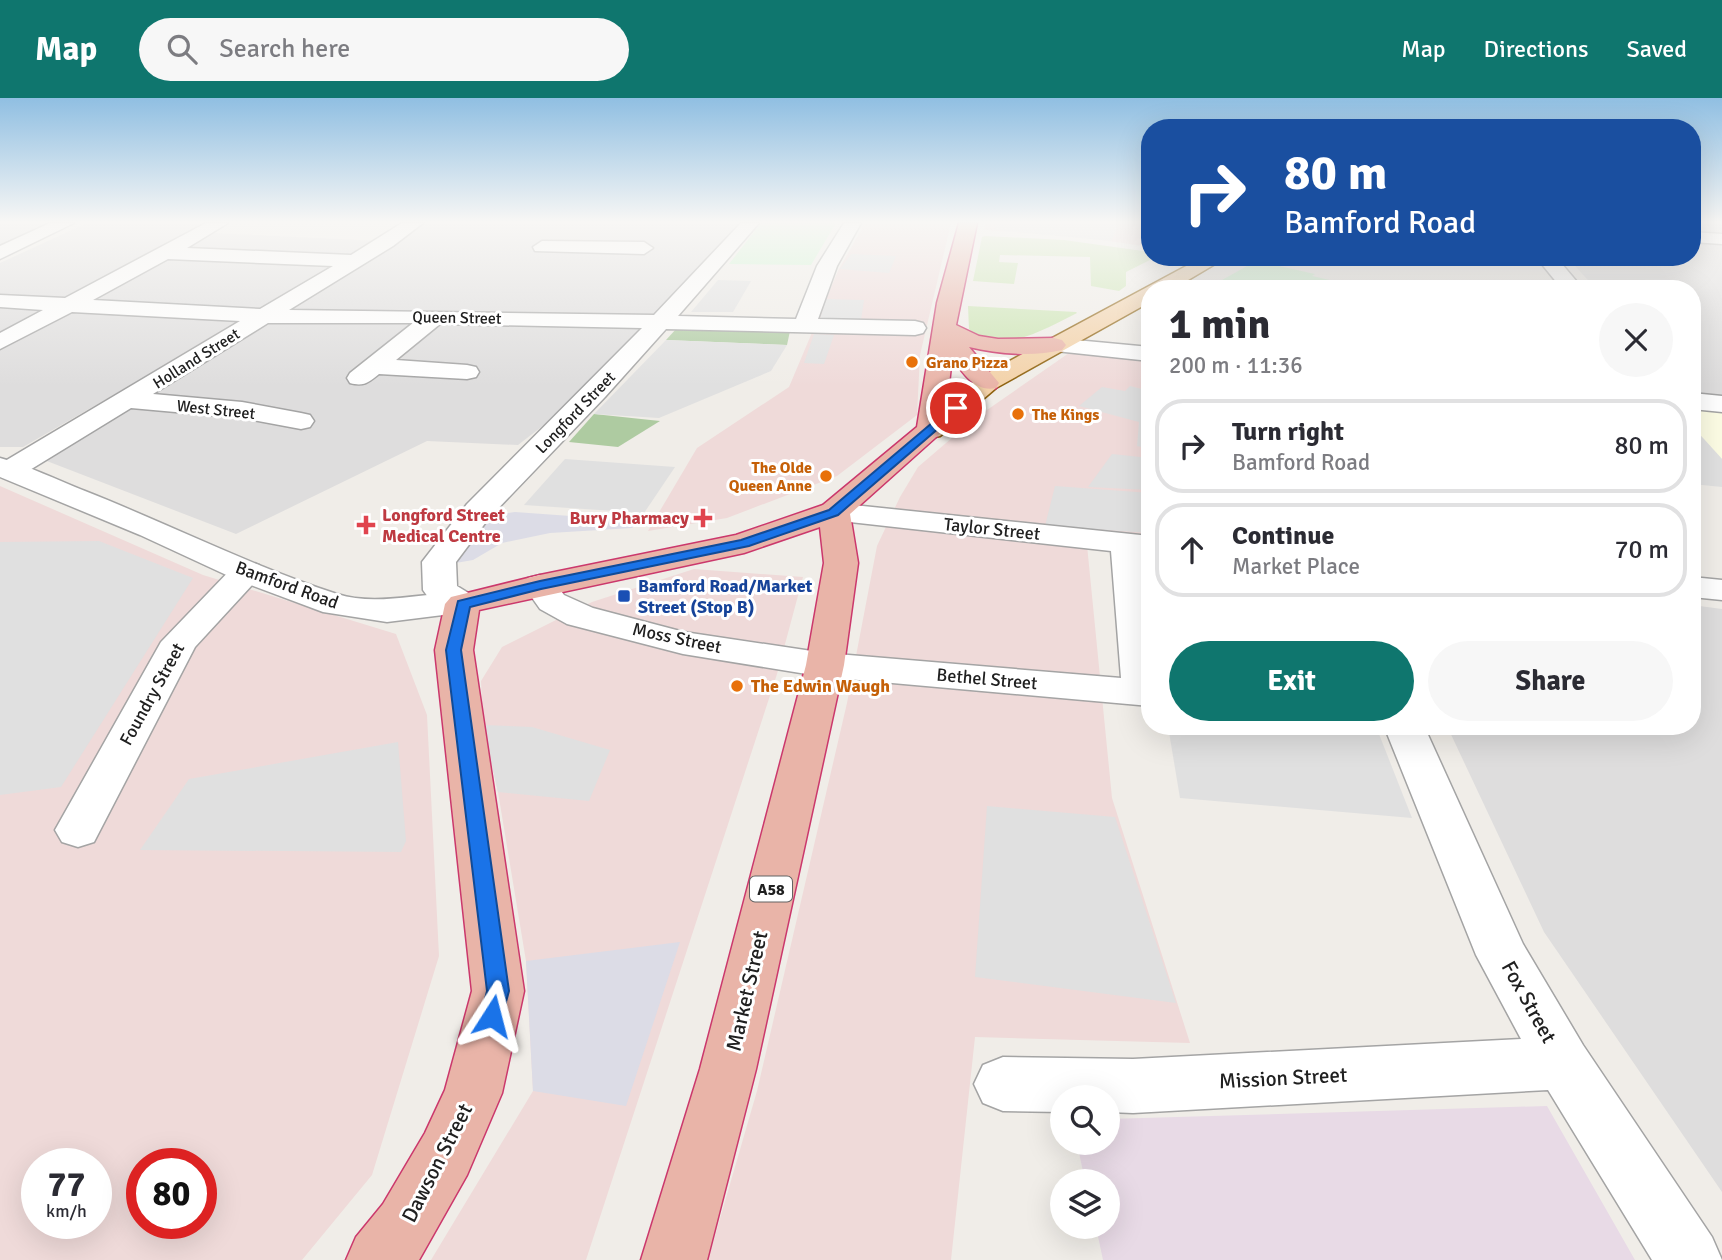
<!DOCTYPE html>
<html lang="en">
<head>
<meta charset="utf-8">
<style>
  :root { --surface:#fff; --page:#f7f7f7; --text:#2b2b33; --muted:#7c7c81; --line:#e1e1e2; --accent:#0f766e }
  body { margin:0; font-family:Signika,sans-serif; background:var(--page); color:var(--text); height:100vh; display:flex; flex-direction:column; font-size:26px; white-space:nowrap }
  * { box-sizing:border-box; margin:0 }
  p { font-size:23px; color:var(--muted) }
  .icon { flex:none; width:38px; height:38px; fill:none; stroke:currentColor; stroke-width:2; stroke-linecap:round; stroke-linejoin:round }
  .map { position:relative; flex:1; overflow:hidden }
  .side { position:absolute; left:1141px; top:182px; width:560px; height:455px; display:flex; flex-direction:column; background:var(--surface); border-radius:28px; box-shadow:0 7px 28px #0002 }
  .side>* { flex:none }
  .top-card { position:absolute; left:1141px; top:21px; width:560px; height:147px; border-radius:28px; box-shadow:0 7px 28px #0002; background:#1a4fa0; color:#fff; overflow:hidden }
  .buttons { position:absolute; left:1050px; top:987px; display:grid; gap:14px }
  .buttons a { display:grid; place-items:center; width:70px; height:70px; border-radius:50%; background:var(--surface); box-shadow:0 7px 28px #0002; font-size:35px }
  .speed { position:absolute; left:21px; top:1050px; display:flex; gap:14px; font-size:35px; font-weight:700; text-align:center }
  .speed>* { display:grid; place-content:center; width:91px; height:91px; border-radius:50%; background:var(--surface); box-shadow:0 7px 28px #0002; line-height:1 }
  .speed small { font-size:18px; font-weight:400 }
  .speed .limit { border:10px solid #d22; background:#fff; color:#111 }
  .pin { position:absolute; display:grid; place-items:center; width:60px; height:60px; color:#fff; margin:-30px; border:4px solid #fff; border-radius:50%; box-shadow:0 2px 7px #0007 }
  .me { position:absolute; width:77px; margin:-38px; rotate:9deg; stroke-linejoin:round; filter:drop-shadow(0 0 5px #0008) }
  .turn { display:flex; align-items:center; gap:24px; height:147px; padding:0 28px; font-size:32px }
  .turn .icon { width:91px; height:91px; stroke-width:2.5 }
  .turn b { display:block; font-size:49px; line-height:60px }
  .round { display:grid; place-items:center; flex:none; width:74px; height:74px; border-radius:37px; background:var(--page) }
  .headline { display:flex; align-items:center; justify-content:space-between; height:119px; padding:0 28px }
  h1 { font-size:42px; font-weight:700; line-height:52px }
  .button { display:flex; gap:14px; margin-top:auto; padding:14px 28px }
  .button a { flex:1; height:80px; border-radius:42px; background:var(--accent); color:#fff; font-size:28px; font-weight:700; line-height:80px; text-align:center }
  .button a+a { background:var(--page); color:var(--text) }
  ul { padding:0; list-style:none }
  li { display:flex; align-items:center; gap:21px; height:94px; margin:0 14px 10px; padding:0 14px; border:4px solid var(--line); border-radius:28px }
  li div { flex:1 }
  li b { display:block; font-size:26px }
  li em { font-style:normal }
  header { display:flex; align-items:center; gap:42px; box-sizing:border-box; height:98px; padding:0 35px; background:var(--accent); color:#fff }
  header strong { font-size:33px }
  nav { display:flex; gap:38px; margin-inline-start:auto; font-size:24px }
  .search { width:490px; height:63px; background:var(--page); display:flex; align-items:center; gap:18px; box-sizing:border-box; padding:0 24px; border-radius:38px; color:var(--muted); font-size:26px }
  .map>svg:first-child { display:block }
  .residential { fill:#dedddd }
  .commercial { fill:#efdad9; fill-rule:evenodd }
  .industrial { fill:#e8dae6 }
  .education { fill:#fcfce4 }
  .grass { fill:#cce5b3 }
  .forest { fill:#aecba1 }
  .park { fill:#caf5cd }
  .parking { fill:#e0e0e0 }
  .plaza { fill:#dcdce6 }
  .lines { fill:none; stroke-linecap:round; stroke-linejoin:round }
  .minor-casing { stroke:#a4a4a4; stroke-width:3 }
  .tertiary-casing { stroke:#a4a4a4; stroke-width:3 }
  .primary-casing { stroke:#8e620e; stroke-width:3 }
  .trunk-casing { stroke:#cb386c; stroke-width:3 }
  .minor { fill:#fff; fill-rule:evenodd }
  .tertiary { fill:#fff; fill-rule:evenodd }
  .primary { fill:#f3d2a9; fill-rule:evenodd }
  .trunk { fill:#e9b4a8; fill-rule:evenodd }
  .route { fill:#1a73e8; stroke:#114b97; stroke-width:2 }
  .food-dot { fill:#e8710a; stroke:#fff; stroke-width:2.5 }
  .health-dot { fill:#e0444e; stroke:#fff; stroke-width:2.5 }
  .transit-dot { fill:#1a4fb4; stroke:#fff; stroke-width:2.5 }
  .labels { text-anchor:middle; stroke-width:6; stroke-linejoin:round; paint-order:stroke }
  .far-street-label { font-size:16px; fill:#202020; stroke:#fff }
  .far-food-label { font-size:16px; font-weight:bold; fill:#c56008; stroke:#fff; text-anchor:start }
  .shield { fill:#fff; stroke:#636363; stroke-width:2 }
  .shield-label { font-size:16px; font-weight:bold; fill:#202020 }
  .health-label { font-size:18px; font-weight:bold; fill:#be3a42; stroke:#fff; text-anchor:start }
  .street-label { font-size:18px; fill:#202020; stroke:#fff }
  .transit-label { font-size:18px; font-weight:bold; fill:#164399; stroke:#fff; text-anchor:start }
  .food-label { font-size:18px; font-weight:bold; fill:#c56008; stroke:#fff; text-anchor:start }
  .near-street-label { font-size:21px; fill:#202020; stroke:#fff }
</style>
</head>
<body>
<header>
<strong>Map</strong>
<div class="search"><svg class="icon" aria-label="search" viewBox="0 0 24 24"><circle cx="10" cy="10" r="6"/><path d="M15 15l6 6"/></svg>Search here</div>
<nav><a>Map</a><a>Directions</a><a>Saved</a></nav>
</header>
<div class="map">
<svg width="1722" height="1162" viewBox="0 0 1722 1162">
  <rect width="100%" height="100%" fill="#f0ede8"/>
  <g class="residential">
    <path d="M 0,125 L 51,125 L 0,147 Z"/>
    <path d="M 87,125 L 207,125 L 193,134 L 381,143 L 23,349 L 0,349 L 0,165 Z"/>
    <path d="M 420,125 L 744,125 L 588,293 L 518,347 L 427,343 L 236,436 L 39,360 Z"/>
    <path d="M 1692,125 L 1722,125 L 1722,298 L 1692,295 L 1692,191 L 1596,191 L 1567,159 L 1692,159 Z"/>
    <path d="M 1692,507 L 1722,511 L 1722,1094 L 1544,834 L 1447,628 L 1692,628 Z"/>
  </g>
  <g class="commercial">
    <path d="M 865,125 L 951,125 L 920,257 L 917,317 L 837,378 L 727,420 L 648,433 L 697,350 L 789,289 L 838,173 Z"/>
    <path d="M 986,125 L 1150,125 L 1150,149 L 1074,138 L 984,132 Z"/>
    <path d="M 1069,255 L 1150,262 L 1150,442 L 1086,437 L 1112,700 L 1190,945 L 975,939 L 951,1162 L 708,1162 L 757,993 L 847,605 L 877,448 L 900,399 L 918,369 L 974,321 Z"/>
    <path d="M 0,388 L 203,477 L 396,536 L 427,617 L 439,858 L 372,1077 L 302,1162 L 0,1162 ZM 37,1066 L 96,1066 L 96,1125 L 37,1125 ZM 142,1066 L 201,1066 L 201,1125 L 142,1125 Z"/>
    <path d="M 694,471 L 803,479 L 777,576 L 586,1162 L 431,1162 L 533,993 L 526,863 L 498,694 L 483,627 L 481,583 L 502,549 L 592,504 Z"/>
  </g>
  <path class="industrial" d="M 1547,1008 L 1635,1162 L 1103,1162 L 1096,1129 L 1108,1129 L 1108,1083 L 1085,1083 L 1077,1045 L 1108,1045 L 1108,1021 Z"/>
  <path class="education" d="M 1692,311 L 1722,314 L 1722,361 L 1692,328 Z"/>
  <g class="grass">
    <path d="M 985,138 L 1064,142 L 1150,154 L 1150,159 L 1156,159 L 1126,174 L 1126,188 L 1119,193 L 1091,188 L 1090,159 L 1000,157 L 999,164 L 1018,165 L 1014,186 L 973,183 L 982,139 Z"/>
    <path d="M 968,208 L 1076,214 L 1077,215 C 1048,229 998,261 969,231 Z"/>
  </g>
  <g class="forest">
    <path d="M 677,230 L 790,233 L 787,247 L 666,242 Z"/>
    <path d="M 594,316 L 660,323 L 618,349 L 569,344 Z"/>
  </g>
  <g class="park">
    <path d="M 761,125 L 836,125 L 811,167 L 729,166 Z"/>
    <path d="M 1256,163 L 1315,176 L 1312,178 L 1369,191 L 1206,191 Z"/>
  </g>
  <g class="parking">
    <path d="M 997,125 L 1120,125 L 1111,143 L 994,132 Z"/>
    <path d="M 851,156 L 896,158 L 889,175 L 840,171 Z"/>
    <path d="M 718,182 L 751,183 L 733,214 L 691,214 Z"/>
    <path d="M 826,201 L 864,202 L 861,222 L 820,221 Z"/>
    <path d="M 814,236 L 834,237 L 824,266 L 804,265 Z"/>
    <path d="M 666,242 L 787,247 L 771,273 L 659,320 L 594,316 Z"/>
    <path d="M 1130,288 L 1150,293 L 1150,351 L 1137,348 L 1139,324 L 1079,308 L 1102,289 L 1125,293 Z"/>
    <path d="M 1692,328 L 1722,361 L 1722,389 L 1692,386 Z"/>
    <path d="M 1112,356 L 1150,360 L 1150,392 L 1088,389 Z"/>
    <path d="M 565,361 L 675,369 L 644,415 L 524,407 Z"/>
    <path d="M 1055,388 L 1150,395 L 1150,435 L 1045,428 Z"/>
    <path d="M 99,443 L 193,480 L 61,689 L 0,697 L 0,444 Z"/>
    <path d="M 483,627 L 532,629 L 610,652 L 589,703 L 498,694 Z"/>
    <path d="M 1168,628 L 1336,628 L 1377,631 L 1412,720 L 1180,700 Z"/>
    <path d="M 398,644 L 406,743 L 401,754 L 140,752 L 189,681 Z"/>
    <path d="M 987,708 L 1115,719 L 1176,905 L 975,879 Z"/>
  </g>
  <g class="plaza">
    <path d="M 507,415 L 515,414 L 640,423 L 632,430 L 550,435 L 502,445 L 473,462 L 450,466 L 473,433 Z"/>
    <path d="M 680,844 L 626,1008 L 533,993 L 526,863 Z"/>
  </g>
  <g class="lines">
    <defs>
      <g id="minor">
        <path d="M 50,125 L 74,125 L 0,161 L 0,148 Z"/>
        <path d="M 206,125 L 228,125 L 187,150 L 351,157 L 402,125 L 423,125 L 393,148 L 289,212 L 654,217 L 741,125 L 759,125 L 678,218 L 796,221 L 817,168 L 844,125 L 861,125 L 837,168 L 818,221 L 915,223 L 923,225 L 926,230 L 923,235 L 915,237 L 666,231 L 605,299 L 489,420 L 456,464 L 457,488 L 475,499 L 481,506 L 475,513 L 463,517 L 451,513 L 428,499 L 423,492 L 422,464 L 467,406 L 642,230 L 440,226 L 396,262 L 467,267 L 476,269 L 479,274 L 476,279 L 467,281 L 379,276 C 369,284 364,289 350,285 L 347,280 L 350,275 L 413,225 L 268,225 L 153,296 L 242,304 L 301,315 L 310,317 L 314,323 L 310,329 L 301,331 L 242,320 L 131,310 L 20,378 L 10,381 L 0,378 L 0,366 L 240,223 L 72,214 L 0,251 L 0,235 L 43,212 L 0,209 L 0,197 L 65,200 ZM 168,161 L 333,168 L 260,211 L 93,202 Z"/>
        <path d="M 1692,134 L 1722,136 L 1722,146 L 1692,144 Z"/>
        <path d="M 542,143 L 644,144 L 653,150 L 644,156 L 535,153 L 533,149 Z"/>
        <path d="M 1536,159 L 1556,159 L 1583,191 L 1562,191 Z"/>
        <path d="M 1054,240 L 1150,249 L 1150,263 L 1046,252 L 1042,247 L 1046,242 Z"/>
        <path d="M 1692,295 L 1722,298 L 1722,314 L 1692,311 Z"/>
        <path d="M 834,405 L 1150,438 L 1150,458 L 1144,457 L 1150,503 L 1150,608 L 825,579 L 683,556 L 567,526 L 540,511 L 523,487 L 528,480 L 540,477 L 552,480 L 564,497 L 593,510 L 684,534 L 825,555 L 1121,580 L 1111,453 L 823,421 L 819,414 L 823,407 Z"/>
        <path d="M 247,464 L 259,467 L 264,474 L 195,549 L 94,744 L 78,749 L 62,744 L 55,732 L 161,544 L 235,467 Z"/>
        <path d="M 1692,479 L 1722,482 L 1722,502 L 1692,499 Z"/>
        <path d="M 1384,628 L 1424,628 L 1523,846 L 1583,947 L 1712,1139 L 1722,1162 L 1652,1162 L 1548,992 L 1133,1015 L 1108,1014 L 1108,999 L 1062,999 L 1062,1014 L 1003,1013 L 983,1005 L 974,986 L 983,967 L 1003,959 L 1133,961 L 1521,941 L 1476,857 Z"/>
      </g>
      <path id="tertiary" d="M 0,360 C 29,368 57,382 85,393 C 169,426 251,468 337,496 C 384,511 433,488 475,499 L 481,506 L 475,513 L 387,524 L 323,514 L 235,481 L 140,437 L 0,379 Z"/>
      <path id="primary" d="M 1203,159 L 1227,159 L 1173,191 L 1150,191 L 1150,204 L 996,290 L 940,338 L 930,340 L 920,338 L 916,332 L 978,280 Z"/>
      <path id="trunk" d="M 959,125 L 977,125 L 956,227 L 979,238 L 998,241 L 1054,240 L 1062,242 L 1066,247 L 1062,252 C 1033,259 998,256 969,249 L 999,285 L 996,290 C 976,295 962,275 952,259 L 944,332 L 850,416 L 858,465 L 844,567 L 756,971 L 707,1162 L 641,1162 L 700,971 L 806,567 L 824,465 L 820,429 L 744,455 L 479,512 L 473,552 L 524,893 L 502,995 L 467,1077 L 419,1162 L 346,1162 L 356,1139 L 383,1106 L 425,1035 L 445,992 L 472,893 L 435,552 L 445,506 L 451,499 L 540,477 L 736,437 L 823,407 L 917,329 L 937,205 Z"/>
    </defs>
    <use href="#minor" class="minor-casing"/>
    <use href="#tertiary" class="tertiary-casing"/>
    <use href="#primary" class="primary-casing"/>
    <use href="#trunk" class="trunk-casing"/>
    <use href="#minor" class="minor"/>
    <use href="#tertiary" class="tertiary"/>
    <use href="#primary" class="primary"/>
    <use href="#trunk" class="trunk"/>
  </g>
  <linearGradient id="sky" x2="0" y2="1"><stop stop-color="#90bfe2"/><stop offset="0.43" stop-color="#f8f7f5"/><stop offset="1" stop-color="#f8f7f5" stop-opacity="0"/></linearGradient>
  <rect width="1722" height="288" fill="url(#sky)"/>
  <path class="route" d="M 952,308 L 962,310 L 838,417 L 749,448 L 541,491 L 470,509 L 461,552 L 509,893 L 500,925 L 492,928 L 484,925 L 481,918 L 487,893 L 446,552 L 458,503 L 540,483 L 741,442 L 829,412 Z"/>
  <g class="food-dot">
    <circle cx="912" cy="264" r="7"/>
    <circle cx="1018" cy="316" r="7"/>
    <circle cx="826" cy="378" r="7"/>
    <circle cx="737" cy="588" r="7"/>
  </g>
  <g class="health-dot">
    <path d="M699.5 409.5h7v7h7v7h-7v7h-7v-7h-7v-7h7z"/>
    <path d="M362.5 416.5h7v7h7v7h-7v7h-7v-7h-7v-7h7z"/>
  </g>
  <rect class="transit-dot" x="617" y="491" width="14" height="14" rx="3.5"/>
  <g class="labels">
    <g class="far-street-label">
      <text transform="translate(457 219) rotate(1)" y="6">Queen Street</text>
      <text transform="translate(196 260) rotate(-32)" y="6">Holland Street</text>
      <text transform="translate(216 311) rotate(6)" y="6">West Street</text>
      <text transform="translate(575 314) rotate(-46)" y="6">Longford Street</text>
    </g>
    <g class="far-food-label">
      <text x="926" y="270">Grano Pizza</text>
      <text x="1032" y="322">The Kings</text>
      <text x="812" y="375" text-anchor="end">The Olde<tspan x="812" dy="18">Queen Anne</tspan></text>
    </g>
    <rect class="shield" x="750" y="778.5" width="42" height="25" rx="5"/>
    <g class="shield-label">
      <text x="771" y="797">A58</text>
    </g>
    <g class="health-label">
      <text x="382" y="423">Longford Street<tspan x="382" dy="21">Medical Centre</tspan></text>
      <text x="689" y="426" text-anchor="end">Bury Pharmacy</text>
    </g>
    <g class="street-label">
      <text transform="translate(992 431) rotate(6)" y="6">Taylor Street</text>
      <text transform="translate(287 487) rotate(20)" y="6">Bamford Road</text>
      <text transform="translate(677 540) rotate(12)" y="6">Moss Street</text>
      <text transform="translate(987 581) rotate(5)" y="6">Bethel Street</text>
      <text transform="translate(152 596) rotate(-61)" y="6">Foundry Street</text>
    </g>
    <g class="transit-label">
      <text x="638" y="494">Bamford Road/Market<tspan x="638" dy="21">Street (Stop B)</tspan></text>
    </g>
    <g class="food-label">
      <text x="751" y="594">The Edwin Waugh</text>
    </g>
    <g class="near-street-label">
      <text transform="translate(747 893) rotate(-77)" y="7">Market Street</text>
      <text transform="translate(1529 904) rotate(61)" y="7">Fox Street</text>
      <text transform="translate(1283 980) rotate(-3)" y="7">Mission Street</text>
      <text transform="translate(437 1065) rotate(-63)" y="7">Dawson Street</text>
    </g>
  </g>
</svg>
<div class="buttons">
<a><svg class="icon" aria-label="search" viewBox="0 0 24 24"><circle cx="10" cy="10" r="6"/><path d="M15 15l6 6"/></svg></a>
<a><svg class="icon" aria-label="layers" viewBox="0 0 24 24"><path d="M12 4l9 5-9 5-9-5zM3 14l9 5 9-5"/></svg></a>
</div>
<div class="speed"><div>77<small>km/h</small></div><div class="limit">80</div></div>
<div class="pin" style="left:956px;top:310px;background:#d93025"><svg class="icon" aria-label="arrive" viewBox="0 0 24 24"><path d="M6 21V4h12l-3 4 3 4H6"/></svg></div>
<svg class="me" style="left:492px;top:918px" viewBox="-20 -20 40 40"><path d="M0-17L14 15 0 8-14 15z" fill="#1a73e8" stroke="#fff" stroke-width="4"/></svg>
<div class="top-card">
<div class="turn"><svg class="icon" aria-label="right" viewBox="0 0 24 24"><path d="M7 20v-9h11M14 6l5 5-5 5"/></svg><div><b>80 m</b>Bamford Road</div></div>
</div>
<section class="side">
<div class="headline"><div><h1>1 min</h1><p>200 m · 11:36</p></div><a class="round"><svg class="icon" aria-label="close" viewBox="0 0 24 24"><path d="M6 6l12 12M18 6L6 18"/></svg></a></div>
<ul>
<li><svg class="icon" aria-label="right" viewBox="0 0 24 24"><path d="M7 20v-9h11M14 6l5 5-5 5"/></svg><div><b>Turn right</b><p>Bamford Road</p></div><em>80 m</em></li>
<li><svg class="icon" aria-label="ahead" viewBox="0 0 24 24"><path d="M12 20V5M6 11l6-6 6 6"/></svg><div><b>Continue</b><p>Market Place</p></div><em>70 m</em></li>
</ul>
<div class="button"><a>Exit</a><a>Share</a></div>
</section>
</div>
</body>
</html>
